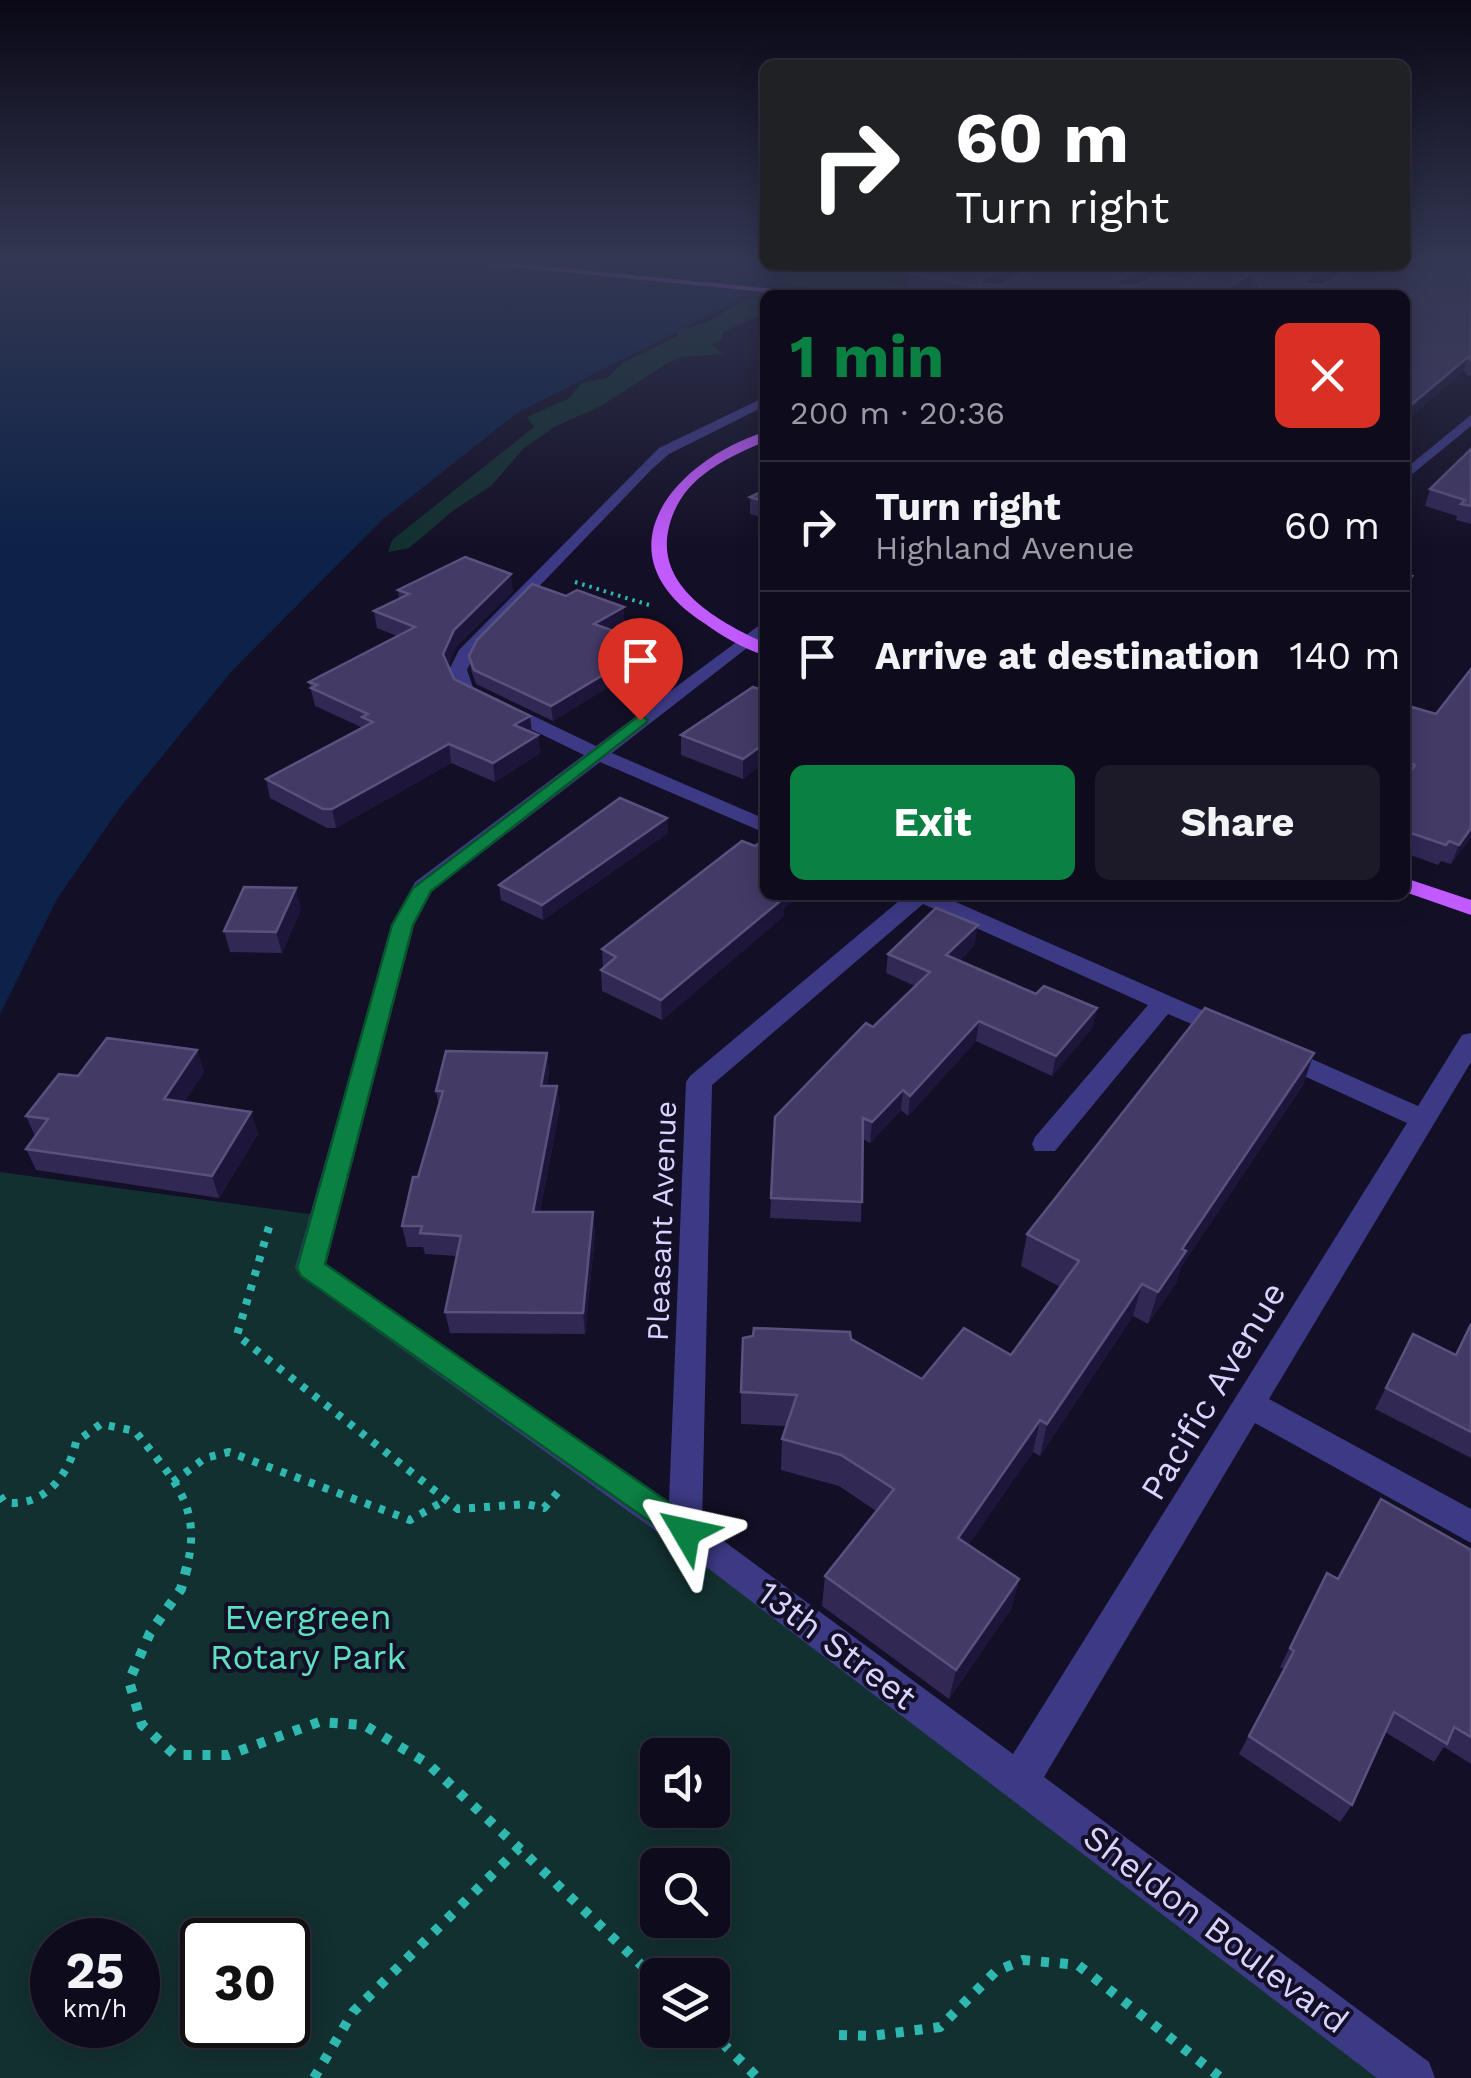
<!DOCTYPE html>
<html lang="en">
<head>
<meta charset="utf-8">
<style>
  :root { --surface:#0e0b1c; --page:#1c1929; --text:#f1f3f6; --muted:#9b9ba3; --line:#2e2b3b; --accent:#0b8043 }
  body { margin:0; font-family:"Work Sans",sans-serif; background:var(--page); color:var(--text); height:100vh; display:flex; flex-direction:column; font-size:38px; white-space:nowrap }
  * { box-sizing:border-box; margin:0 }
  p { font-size:32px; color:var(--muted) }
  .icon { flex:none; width:55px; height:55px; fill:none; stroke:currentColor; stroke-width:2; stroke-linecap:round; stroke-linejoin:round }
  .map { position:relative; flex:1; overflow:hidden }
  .sheet { position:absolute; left:760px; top:290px; width:650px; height:610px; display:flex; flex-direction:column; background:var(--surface); border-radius:15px; box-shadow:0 5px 25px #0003,0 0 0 2px var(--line) }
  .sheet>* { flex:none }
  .hud { position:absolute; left:760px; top:60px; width:650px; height:210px; border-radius:15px; box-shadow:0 5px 25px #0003,0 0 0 2px var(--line); background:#202124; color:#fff; overflow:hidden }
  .fabs { position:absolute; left:640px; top:1738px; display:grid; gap:20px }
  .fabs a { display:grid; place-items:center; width:90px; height:90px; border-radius:15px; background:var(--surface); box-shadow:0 5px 25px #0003,0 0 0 2px var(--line); font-size:50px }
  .speed { position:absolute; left:30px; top:1918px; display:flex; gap:20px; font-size:50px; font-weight:700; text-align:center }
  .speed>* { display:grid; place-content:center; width:130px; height:130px; border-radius:50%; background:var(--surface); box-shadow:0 5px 25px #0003,0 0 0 2px var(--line); line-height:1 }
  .speed small { font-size:25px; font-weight:400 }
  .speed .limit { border:5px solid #111; border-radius:15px; background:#fff; color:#111 }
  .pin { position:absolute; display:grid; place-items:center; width:85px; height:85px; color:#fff; margin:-102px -42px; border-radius:50% 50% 50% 0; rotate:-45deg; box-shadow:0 0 10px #0007 }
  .pin .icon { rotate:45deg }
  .me { position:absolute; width:110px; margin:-55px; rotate:306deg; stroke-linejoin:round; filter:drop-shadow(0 0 8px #0008) }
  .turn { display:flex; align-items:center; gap:35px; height:210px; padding:0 30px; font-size:45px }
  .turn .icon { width:130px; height:130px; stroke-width:2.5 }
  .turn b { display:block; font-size:70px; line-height:85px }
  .round { display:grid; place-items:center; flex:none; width:105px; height:105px; border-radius:15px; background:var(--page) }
  .head { display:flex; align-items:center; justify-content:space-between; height:170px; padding:0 30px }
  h1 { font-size:60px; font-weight:700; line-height:75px; color:var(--accent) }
  .primary-button { display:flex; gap:20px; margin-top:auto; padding:20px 30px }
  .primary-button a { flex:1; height:115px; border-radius:15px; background:var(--accent); color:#fff; font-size:40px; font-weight:700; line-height:115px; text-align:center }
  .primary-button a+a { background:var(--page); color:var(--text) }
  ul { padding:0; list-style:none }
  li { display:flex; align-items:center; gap:30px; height:130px; padding:0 30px; border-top:2px solid var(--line) }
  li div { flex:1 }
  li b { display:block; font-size:38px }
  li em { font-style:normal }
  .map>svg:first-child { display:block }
  .green { fill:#12302f; fill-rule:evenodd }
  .water { fill:#0c2248 }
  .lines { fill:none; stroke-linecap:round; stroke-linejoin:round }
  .path-far2 { stroke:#2fb8b0; stroke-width:4; stroke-dasharray:2.5 5; stroke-linecap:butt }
  .path-far1 { stroke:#2fb8b0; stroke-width:8; stroke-dasharray:6 9; stroke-linecap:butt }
  .path { stroke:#2fb8b0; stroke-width:10; stroke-dasharray:8 11; stroke-linecap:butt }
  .minor { fill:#3d3a85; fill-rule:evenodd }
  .major { fill:#c25bff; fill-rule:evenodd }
  .wall { fill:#312854; fill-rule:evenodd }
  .shaded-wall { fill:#1d163a }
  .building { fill:#433a66; stroke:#5a527e; stroke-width:2.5 }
  .route { fill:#0b8043; stroke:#07532c; stroke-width:2.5 }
  .labels { text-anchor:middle; stroke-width:8; stroke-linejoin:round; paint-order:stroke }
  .street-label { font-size:30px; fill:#d9d4ff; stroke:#130f26 }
  .near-street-label { font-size:35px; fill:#d9d4ff; stroke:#130f26 }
  .near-park-label { font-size:35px; fill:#5fe0c0; stroke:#130f26 }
</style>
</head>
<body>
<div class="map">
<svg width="1471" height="2078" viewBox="0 0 1471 2078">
  <rect width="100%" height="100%" fill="#130f26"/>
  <g class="green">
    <path d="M 821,265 L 929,265 L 932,275 C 913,272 891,266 876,278 L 946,295 L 876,295 L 778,283 Z"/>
    <path d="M 745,299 L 765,300 L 765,313 L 723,332 L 722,339 L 711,345 L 723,354 L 681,357 L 668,363 L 601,406 L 556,426 L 524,448 L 491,486 L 454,510 L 409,548 L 388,552 L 392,540 L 534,427 L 527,417 L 568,399 L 582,383 L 607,378 L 624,362 L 678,336 L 676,331 L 708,322 Z"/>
    <path d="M 0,1172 L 325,1216 L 311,1269 L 1413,2078 L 0,2078 ZM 658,1755 L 712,1755 L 712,1810 L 658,1810 ZM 658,1865 L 712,1865 L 712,1920 L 658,1920 ZM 52,1940 L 138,1940 L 138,2025 L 52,2025 ZM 202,1940 L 288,1940 L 288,2025 L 202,2025 ZM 658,1975 L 712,1975 L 712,2030 L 658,2030 Z"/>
  </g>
  <path class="water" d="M 0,260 L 765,260 L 765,265 L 808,265 L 517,413 L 383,519 L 231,672 L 119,809 L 57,899 L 0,1014 Z"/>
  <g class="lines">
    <path class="path-far2" d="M 575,582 L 649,605"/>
    <g class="path-far1">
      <path d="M 269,1227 L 237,1335 L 458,1509 L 526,1504 L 544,1508 L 559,1491"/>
      <path d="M 173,1482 L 205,1458 L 229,1452 L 410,1520 L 444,1501"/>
      <path d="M 0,1496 L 4,1502 C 42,1509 69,1476 76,1442 L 101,1424 L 135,1431 C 172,1478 204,1506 186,1570"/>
    </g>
    <g class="path">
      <path d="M 187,1567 L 181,1589 L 150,1633 L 129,1681 L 142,1725 L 175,1755 L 228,1755 L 319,1722 L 364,1725 L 427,1763 L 519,1848"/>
      <path d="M 709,2030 L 758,2078"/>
      <path d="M 839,2035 L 871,2036 L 940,2027 L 996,1971 L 1023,1960 L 1078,1965 L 1221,2078"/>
      <path d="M 314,2078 L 353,2012 L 519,1848 L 658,1981"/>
    </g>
    <g class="minor">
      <path d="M 765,397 L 765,406 L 669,454 L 652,469 L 476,652 L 467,670 L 473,687 L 596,746 L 765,621 L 765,634 L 612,753 L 765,819 L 765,833 L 600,762 L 432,891 L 414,925 L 326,1264 L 669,1502 L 686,1082 L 690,1076 L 906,895 L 940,895 L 1236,1025 L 1239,1031 L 1227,1039 L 1168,1014 L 1055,1151 L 1035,1151 L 1032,1144 L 1035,1137 L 1148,1005 L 923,904 L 712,1085 L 702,1525 L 1013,1754 L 1407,1123 L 1269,1060 L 1265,1054 L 1269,1048 L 1287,1048 L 1418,1106 L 1462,1035 L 1471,1033 L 1471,1062 L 1269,1399 L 1471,1509 L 1471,1543 L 1255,1423 L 1044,1777 L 1429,2062 L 1435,2078 L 1377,2078 L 709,1569 L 300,1276 L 295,1268 L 392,925 L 415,882 L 584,755 L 458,694 L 449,670 L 459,650 L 659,448 Z"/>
      <path d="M 1471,415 L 1471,426 L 1405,480 L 1405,469 Z"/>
    </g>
    <g class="major">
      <path d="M 442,260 L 479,260 L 835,295 L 793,295 Z"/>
      <path d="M 765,432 L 765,441 C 744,451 721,460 703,475 C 686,488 674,506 669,527 C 654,587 719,622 765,643 L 765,655 C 743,649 722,636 704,623 C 596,553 673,461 765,432 Z"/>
      <path d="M 1405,878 L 1471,900 L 1471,915 L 1405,892 Z"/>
    </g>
  </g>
  <g class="wall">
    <path d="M 1471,260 L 1471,375 L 1468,376 L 1405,295 L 1255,295 L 1249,286 L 1235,295 L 952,295 L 909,286 L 909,273 L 1033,265 L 994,285 L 1000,285 L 1039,265 L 1346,265 L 1314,285 L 1323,285 ZM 1153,274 L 1164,277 L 1132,286 Z"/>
    <path d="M 1471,449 L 1471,524 L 1456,520 L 1457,516 L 1425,506 L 1430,489 Z"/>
    <path d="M 765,490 L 765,518 L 750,514 L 750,497 Z"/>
    <path d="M 398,590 L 513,591 L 456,647 L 448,666 L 454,679 L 530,716 L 532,732 L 538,735 L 540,753 L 495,782 L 451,763 L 336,828 L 327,828 L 270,798 L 266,779 L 363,728 L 315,706 L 309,682 L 397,636 L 377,628 L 374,611 L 399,598 Z"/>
    <path d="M 566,596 L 624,607 L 624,621 L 610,629 L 653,645 L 654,659 L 553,721 L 476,684 L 471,670 L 469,656 Z"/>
    <path d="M 1471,669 L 1471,837 L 1451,864 L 1441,861 L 1438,865 L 1405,853 L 1405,705 L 1436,714 Z"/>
    <path d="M 765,691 L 765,762 L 743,779 L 681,755 L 681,735 Z"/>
    <path d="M 667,818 L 668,833 L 543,920 L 501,900 L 499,885 Z"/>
    <path d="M 755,846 L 784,909 L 784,916 L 662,1020 L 602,991 L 601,970 L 603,968 L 602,949 Z"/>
    <path d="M 1049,895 L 1074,895 L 1067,902 Z"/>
    <path d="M 301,909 L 282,953 L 230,952 L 224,931 Z"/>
    <path d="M 975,944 L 959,961 L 1036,994 L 1097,1008 L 1092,1028 L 1052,1076 L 976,1041 L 908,1116 L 901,1110 L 870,1143 L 863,1139 L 861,1222 L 770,1218 L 771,1198 L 873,1027 L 915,986 L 886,973 L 888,954 Z"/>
    <path d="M 197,1050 L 204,1072 L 184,1102 L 251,1112 L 258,1134 L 219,1198 L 36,1170 L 26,1149 L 35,1136 L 26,1116 L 78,1076 Z"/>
    <path d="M 547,1053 L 549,1074 L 547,1086 L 560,1107 L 540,1212 L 593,1212 L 595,1234 L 585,1334 L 450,1333 L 445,1312 L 457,1256 L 425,1254 L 423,1247 L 407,1247 L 402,1226 L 418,1177 L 439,1106 L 436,1091 Z"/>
    <path d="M 1314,1053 L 1303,1085 L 1181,1267 L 1176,1283 L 1148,1324 L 1133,1316 L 1040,1456 L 1033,1452 L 968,1545 L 1019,1579 L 1011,1609 L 949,1699 L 822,1606 L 825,1576 L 876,1511 L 839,1486 L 781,1470 L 782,1439 L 787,1426 L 741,1424 L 741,1392 L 851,1339 L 922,1379 L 1011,1355 L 1060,1287 L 1021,1266 L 1027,1234 Z"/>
    <path d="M 1471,1322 L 1471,1458 L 1375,1409 L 1413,1334 L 1455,1355 Z"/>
    <path d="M 1471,1550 L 1471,1764 L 1444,1747 L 1434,1762 L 1385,1732 L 1352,1805 L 1340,1822 L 1239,1754 L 1284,1669 L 1280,1667 L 1317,1593 L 1338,1579 Z"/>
  </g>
  <g class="shaded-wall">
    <path d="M 1009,265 L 1033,265 L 986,289 L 980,287 L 982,279 Z"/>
    <path d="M 1149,265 L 1154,265 L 1153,274 L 1115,294 L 1117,281 Z"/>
    <path d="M 1328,265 L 1346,265 L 1302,292 L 1305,279 Z"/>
    <path d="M 1252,273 L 1249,286 L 1235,295 L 1215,295 Z"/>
    <path d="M 1468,357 L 1463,372 L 1405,422 L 1405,410 Z"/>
    <path d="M 511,574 L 513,591 L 456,647 L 446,671 L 443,654 L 454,630 Z"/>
    <path d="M 1412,576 L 1406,594 L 1405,595 L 1405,583 Z"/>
    <path d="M 624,607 L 624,621 L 595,638 L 594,624 Z"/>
    <path d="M 653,645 L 654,659 L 553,721 L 551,706 Z"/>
    <path d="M 530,716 L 532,734 L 514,725 Z"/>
    <path d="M 538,735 L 540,753 L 495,782 L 493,763 Z"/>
    <path d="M 765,743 L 765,762 L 743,779 L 743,759 Z"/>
    <path d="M 449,744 L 451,763 L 336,828 L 332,809 Z"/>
    <path d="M 667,818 L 668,833 L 543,920 L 542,905 Z"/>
    <path d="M 1471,828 L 1471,837 L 1451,864 L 1459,845 Z"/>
    <path d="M 296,888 L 301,909 L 282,953 L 276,932 Z"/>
    <path d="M 779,895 L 801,895 L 784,909 L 784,916 L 662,1020 L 661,1000 Z"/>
    <path d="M 978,925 L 975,944 L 944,975 L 946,955 Z"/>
    <path d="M 1097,1008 L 1092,1028 L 1052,1076 L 1056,1056 Z"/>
    <path d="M 979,1021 L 976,1041 L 908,1116 L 910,1096 Z"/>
    <path d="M 197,1050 L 204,1072 L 172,1121 L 164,1099 Z"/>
    <path d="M 547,1053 L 549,1074 L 544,1107 L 541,1086 Z"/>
    <path d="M 1314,1053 L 1303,1085 L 1181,1267 L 1176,1283 L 1148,1324 L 1158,1292 L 1182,1249 Z"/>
    <path d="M 557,1086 L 560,1107 L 536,1233 L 533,1212 Z"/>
    <path d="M 903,1090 L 901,1110 L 870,1143 L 872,1122 Z"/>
    <path d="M 251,1112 L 258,1134 L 219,1198 L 212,1176 Z"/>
    <path d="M 593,1212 L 595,1234 L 585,1334 L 583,1313 Z"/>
    <path d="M 1142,1284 L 1133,1316 L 1040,1456 L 1047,1424 Z"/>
    <path d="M 1040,1420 L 1033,1452 L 952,1569 L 958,1538 Z"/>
    <path d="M 1019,1579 L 1011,1609 L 949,1699 L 956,1670 Z"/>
  </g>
  <g class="building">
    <path d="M 1405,260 L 1471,260 L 1471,360 L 1468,357 L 1405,410 L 1405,295 L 1266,295 L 1252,273 L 1215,295 L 1017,295 L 909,273 L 929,265 L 1009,265 L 982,279 L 980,284 L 1000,285 L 1039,265 L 1149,265 L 1117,281 L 1121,286 L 1135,286 L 1156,276 L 1191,282 L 1200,273 L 1168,265 L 1328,265 L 1305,279 L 1304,284 L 1323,285 L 1356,265 L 1405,265 Z"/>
    <path d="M 1471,449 L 1471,506 L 1461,504 L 1465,500 L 1430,489 Z"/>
    <path d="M 765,490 L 765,502 L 750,497 Z"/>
    <path d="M 465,557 L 511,574 L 454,630 L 443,654 L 454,679 L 530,716 L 514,725 L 538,735 L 493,763 L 449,744 L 332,809 L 323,809 L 266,779 L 373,722 L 362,717 L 368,714 L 311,688 L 317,685 L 309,682 L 415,627 L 374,611 L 409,594 L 398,590 Z"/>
    <path d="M 1405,574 L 1412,576 L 1405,583 Z"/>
    <path d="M 532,584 L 566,596 L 577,590 L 624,607 L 594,624 L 653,645 L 551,706 L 474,670 L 469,656 L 477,640 Z"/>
    <path d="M 1471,669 L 1471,828 L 1459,845 L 1449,841 L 1446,845 L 1405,831 L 1405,778 L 1415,765 L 1405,761 L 1405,705 L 1436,714 Z"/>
    <path d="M 753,687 L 765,691 L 765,743 L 743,759 L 681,735 Z"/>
    <path d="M 620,798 L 667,818 L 542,905 L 499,885 Z"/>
    <path d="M 765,839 L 765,895 L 781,895 L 785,897 L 661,1000 L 601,970 L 616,957 L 602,949 L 742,841 L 755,846 Z"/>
    <path d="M 244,887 L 296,888 L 276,932 L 224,931 Z"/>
    <path d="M 936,908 L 978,925 L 946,955 L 1036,994 L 1044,986 L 1097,1008 L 1056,1056 L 979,1021 L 910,1096 L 903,1090 L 872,1122 L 863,1118 L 862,1202 L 771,1198 L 775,1117 L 866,1023 L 873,1027 L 930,972 L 888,954 Z"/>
    <path d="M 1205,1008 L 1314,1053 L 1182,1249 L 1186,1251 L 1158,1292 L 1142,1284 L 1047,1424 L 1040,1420 L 958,1538 L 1019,1579 L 956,1670 L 825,1576 L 894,1489 L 841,1455 L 782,1439 L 797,1395 L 741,1392 L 743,1338 L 753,1336 L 754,1328 L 850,1332 L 851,1339 L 922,1379 L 964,1328 L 1011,1355 L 1079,1261 L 1027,1234 Z"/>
    <path d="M 107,1038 L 197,1050 L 164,1099 L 251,1112 L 212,1176 L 26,1149 L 48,1119 L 26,1116 L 59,1074 L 78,1076 Z"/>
    <path d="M 446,1051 L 547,1053 L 541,1086 L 557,1086 L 533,1212 L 593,1212 L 583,1313 L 445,1312 L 461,1236 L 420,1233 L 422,1226 L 402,1226 L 413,1177 L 418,1177 L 443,1091 L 436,1091 Z"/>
    <path d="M 1471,1324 L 1471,1432 L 1386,1388 L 1413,1334 L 1456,1355 Z"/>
    <path d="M 1381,1499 L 1471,1550 L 1471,1737 L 1454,1727 L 1447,1744 L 1394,1712 L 1352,1805 L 1249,1736 L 1294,1651 L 1290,1648 L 1327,1573 L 1338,1579 Z"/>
  </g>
  <linearGradient id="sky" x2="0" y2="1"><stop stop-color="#0a0815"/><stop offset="0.47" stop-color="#333752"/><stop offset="1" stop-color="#333752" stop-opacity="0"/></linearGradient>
  <rect width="1471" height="551" fill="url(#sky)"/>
  <path class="route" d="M 640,715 L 648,720 L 646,723 L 431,891 L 413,925 L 325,1264 L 697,1522 L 701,1532 L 697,1542 L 686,1547 L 301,1276 L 297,1268 L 392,925 L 413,888 Z"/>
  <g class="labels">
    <g class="street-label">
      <text transform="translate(662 1221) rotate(-88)" y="10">Pleasant Avenue</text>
    </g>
    <g class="near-street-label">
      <text transform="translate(1213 1391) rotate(-59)" y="12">Pacific Avenue</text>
      <text transform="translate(837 1645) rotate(37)" y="12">13th Street</text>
      <text transform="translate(1216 1929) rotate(37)" y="12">Sheldon Boulevard</text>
    </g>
    <g class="near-park-label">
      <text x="308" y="1629">Evergreen<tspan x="308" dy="40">Rotary Park</tspan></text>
    </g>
  </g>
</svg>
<div class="fabs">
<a><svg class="icon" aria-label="sound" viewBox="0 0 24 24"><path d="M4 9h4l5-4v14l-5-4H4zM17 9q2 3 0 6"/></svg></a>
<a><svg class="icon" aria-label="search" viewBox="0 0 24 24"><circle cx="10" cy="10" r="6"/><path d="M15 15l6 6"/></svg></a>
<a><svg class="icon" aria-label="layers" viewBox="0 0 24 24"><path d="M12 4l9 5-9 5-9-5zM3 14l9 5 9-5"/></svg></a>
</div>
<div class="speed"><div>25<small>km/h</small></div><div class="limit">30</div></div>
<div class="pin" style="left:640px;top:720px;background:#d93025"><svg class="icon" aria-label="arrive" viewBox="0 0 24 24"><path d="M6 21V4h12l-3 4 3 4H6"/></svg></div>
<svg class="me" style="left:686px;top:1532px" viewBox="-20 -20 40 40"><path d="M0-17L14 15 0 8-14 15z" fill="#0b8043" stroke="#fff" stroke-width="4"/></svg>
<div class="hud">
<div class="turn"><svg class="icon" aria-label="right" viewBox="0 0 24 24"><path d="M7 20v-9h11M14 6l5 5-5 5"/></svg><div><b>60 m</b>Turn right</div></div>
</div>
<section class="sheet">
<div class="head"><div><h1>1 min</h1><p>200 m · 20:36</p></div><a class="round" style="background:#d93025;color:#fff"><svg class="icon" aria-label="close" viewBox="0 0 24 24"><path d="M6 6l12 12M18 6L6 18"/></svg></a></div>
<ul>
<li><svg class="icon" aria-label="right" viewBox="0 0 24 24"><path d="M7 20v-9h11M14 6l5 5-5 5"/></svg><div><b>Turn right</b><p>Highland Avenue</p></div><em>60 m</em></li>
<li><svg class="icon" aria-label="arrive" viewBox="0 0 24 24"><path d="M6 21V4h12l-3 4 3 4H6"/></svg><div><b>Arrive at destination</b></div><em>140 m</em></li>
</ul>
<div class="primary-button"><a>Exit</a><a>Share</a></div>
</section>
</div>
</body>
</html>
